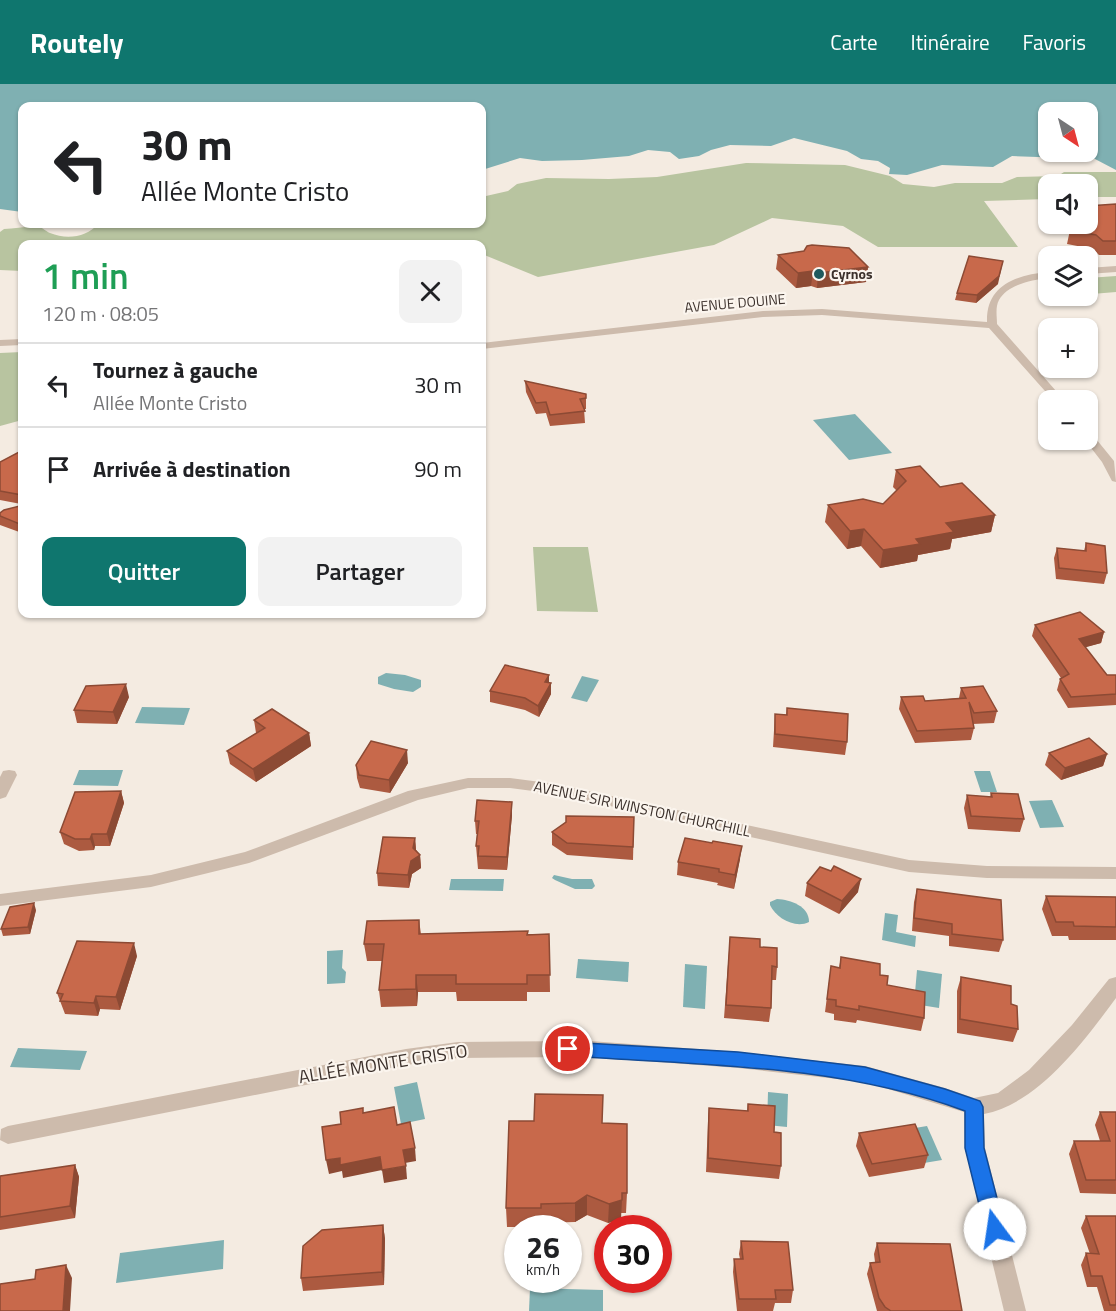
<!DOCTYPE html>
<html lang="fr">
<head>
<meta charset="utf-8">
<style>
  :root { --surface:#fff; --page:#f2f2f2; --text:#202124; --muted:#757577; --line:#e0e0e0; --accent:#0f766e }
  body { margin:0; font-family:"Titillium Web",sans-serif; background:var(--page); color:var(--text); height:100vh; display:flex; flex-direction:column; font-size:22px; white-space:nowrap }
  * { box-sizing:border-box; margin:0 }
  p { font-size:20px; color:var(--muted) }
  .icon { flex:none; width:33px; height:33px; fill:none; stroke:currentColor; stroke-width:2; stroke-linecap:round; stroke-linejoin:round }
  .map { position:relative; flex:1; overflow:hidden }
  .panel { position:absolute; left:18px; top:156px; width:468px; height:378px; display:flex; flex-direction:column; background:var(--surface); border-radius:12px; box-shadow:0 2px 4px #0004 }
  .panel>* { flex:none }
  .banner { position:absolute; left:18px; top:18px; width:468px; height:126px; border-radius:12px; box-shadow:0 2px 4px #0004; background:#fff; color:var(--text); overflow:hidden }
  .needle { width:39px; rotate:144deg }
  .tools { position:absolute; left:1038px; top:18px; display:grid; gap:12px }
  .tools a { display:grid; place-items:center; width:60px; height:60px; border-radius:12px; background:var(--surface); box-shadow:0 2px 4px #0004; font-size:30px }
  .speed { position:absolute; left:504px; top:1131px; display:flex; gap:12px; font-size:30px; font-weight:700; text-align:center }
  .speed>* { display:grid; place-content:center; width:78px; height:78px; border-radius:50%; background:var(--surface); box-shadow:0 2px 4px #0004; line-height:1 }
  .speed small { font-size:15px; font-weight:400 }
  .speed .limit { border:9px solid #d22; background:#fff; color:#111 }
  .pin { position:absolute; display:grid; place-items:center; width:51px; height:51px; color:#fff; margin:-26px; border:3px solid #fff; border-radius:50%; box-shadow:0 2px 6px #0007 }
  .me { position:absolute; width:66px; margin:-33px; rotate:346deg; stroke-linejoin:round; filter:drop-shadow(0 0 4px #0008) }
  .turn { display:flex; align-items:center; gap:21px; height:126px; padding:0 24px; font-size:27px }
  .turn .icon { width:78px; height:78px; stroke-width:2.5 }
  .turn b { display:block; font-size:42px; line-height:51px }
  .round { display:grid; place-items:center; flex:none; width:63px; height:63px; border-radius:12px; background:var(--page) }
  .overview { display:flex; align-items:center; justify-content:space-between; height:102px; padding:0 24px }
  h1 { font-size:36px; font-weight:600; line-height:45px; color:#1e9e55 }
  .button { display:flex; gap:12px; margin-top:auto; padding:12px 24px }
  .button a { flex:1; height:69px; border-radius:12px; background:var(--accent); color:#fff; font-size:24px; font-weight:600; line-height:69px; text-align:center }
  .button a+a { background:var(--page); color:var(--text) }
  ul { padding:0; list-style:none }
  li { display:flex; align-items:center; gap:18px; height:84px; padding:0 24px; border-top:2px solid var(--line) }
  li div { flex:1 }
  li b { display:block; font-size:22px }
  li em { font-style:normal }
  header { display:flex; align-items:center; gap:36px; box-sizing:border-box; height:84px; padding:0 30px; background:var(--accent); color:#fff }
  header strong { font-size:28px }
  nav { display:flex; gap:33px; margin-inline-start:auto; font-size:21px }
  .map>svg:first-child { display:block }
  .green { fill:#b8c4a0 }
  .water { fill:#7fb0b2; fill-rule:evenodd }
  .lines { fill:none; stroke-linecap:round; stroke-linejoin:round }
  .minor { fill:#cdbbac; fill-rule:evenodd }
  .wall { fill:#ac5a40 }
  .shaded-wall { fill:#8c4a34 }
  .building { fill:#c8694b; stroke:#8c4a34; stroke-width:1.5 }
  .route { fill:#1a73e8; stroke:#114b97; stroke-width:1.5 }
  .poi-dot { fill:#1f5a5e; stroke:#fbf5ee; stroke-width:2 }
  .labels { text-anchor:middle; stroke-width:4.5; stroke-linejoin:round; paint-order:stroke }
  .far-poi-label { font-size:14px; font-weight:bold; fill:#3b302b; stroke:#fbf5ee; text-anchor:start }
  .far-street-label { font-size:14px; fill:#3b302b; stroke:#fbf5ee }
  .street-label { font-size:15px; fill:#3b302b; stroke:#fbf5ee }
  .near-street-label { font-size:18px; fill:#3b302b; stroke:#fbf5ee }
</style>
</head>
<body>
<header>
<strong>Routely</strong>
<nav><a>Carte</a><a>Itinéraire</a><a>Favoris</a></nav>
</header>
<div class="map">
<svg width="1116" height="1227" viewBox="0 0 1116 1227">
  <rect width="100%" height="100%" fill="#f4ebe1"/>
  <g class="green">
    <path d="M 746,79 L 845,81 L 890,92 L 903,100 L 934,103 L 955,99 L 1002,99 L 1017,93 L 1058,92 L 1064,88 L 1116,88 L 1116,113 L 1088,113 L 1088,100 L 1048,100 L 1048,115 L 984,117 L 1018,163 L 878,163 L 843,142 L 772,134 L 714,161 L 538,193 L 482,170 L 482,160 L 22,160 L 22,187 L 0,186 L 0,148 L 4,145 C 15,145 27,142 38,143 C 44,144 45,147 50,149 C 67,156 87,153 98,140 L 482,140 L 482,109 L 486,112 L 508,107 L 517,100 L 546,94 L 609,95 L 657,93 Z"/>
    <path d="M 1116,192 L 1116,208 L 1092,210 L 1088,206 L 1088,194 Z"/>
    <path d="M 22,268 L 22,336 L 0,342 L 0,269 Z"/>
    <path d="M 533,463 L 588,463 L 598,528 L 537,527 Z"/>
  </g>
  <g class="water">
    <path d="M 0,0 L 1116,0 L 1116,86 L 1095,75 L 1012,72 L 993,83 L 942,81 L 907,91 L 889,90 L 890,84 L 878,77 L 861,75 L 847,67 L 794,54 L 771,62 L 730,61 L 711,66 L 699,72 L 679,75 L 670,68 L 648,66 L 629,72 L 582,76 L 542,77 L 520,74 L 482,86 L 482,22 L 22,22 L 22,128 L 0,125 ZM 1048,28 L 1088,28 L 1088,68 L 1048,68 Z"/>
    <path d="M 855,330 L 892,369 L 849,376 L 813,336 Z"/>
    <path d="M 386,589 L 405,591 L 421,596 L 421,603 L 413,608 L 394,605 L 378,600 L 378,593 Z"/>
    <path d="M 582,592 L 599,596 L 587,618 L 571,614 Z"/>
    <path d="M 142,623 L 190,624 L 184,641 L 135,639 Z"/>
    <path d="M 79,686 L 123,686 L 118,702 L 73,701 Z"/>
    <path d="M 974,687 L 990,687 L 997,708 L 981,708 Z"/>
    <path d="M 1052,716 L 1064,743 L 1040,744 L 1029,717 Z"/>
    <path d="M 554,791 L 572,795 L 592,795 L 595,802 L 592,805 L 575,805 L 555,796 L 552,794 Z"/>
    <path d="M 451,795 L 504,795 L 503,807 L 449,806 Z"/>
    <path d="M 777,815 C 791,816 809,822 809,838 C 795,845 776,834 770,821 L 770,818 Z"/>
    <path d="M 885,829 L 898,831 L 896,848 L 916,852 L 915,863 L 882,856 Z"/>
    <path d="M 343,866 L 342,884 L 346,888 L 345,899 L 327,900 L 327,867 Z"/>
    <path d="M 578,875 L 629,878 L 628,898 L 576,894 Z"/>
    <path d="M 685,880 L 707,882 L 705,925 L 683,923 Z"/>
    <path d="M 917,886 L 942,890 L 939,924 L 914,920 Z"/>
    <path d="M 18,964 L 87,967 L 80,986 L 10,983 Z"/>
    <path d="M 417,998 L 425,1035 L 401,1040 L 394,1003 Z"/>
    <path d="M 768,1008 L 788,1010 L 787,1043 L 767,1041 Z"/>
    <path d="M 927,1042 L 942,1076 L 924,1079 L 909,1045 Z"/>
    <path d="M 224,1156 L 223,1185 L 116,1199 L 120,1169 Z"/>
    <path d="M 530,1204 L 603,1206 L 603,1227 L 529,1227 Z"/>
  </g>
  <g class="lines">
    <g class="minor">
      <path d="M 1116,182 L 1116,188 L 1088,190 L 1088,184 Z"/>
      <path d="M 1048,188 L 1048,194 C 1033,196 1008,200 999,216 C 995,223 997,233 997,240 L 1064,316 L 1053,316 L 989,244 L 822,231 L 763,233 L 482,265 L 482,259 L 763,227 L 822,225 L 987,238 C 986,201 1016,191 1048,188 Z"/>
      <path d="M 22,255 L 22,261 L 0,262 L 0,256 Z"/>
      <path d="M 1088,348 L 1092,350 L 1114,377 L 1116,398 L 1112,397 L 1102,378 L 1085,356 L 1088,356 Z"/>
      <path d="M 9,686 L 15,687 L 17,691 L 6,713 L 0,715 L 0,693 L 3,687 Z"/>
      <path d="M 468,694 L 510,694 L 556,700 L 909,776 L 987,782 L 1116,783 L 1116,795 L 987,794 L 909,788 L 556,710 L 510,704 L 468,704 L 418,716 L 249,779 L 151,803 L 0,822 L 0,810 L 151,791 L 245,768 L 408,707 Z"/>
      <path d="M 1116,893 L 1116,914 C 1085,956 1038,1020 984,1030 L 985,1064 L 1026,1227 L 1004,1227 L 965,1064 L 964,1028 L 865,998 L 738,984 L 590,973 L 458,974 L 406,981 L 8,1060 L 0,1056 L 1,1045 L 8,1042 L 406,965 L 458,958 L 590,957 L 738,968 L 865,982 L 945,1004 L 974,1014 L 998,1009 L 1029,986 L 1072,941 L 1109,895 Z"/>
    </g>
  </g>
  <g class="wall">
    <path d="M 1116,120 L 1116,171 L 1099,171 L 1093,165 L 1067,160 L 1070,146 Z"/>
    <path d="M 778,171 L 868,183 L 866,198 L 817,204 L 811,202 L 796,204 L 776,185 Z"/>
    <path d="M 998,200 L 976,219 L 955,216 L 957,209 Z"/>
    <path d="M 525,297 L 586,310 L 586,325 L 584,325 L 585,339 L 550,342 L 546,329 L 536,330 L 526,308 Z"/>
    <path d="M 22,369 L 22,449 L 0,441 L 0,429 L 20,422 L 21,420 L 0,416 L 0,378 Z"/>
    <path d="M 896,386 L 940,403 L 995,431 L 991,448 L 952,455 L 950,465 L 918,471 L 917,477 L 880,484 L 861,462 L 847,465 L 825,438 L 828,421 L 883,420 L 897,407 L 893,403 Z"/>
    <path d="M 1086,459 L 1107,489 L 1104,500 L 1056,495 L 1054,474 L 1057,464 L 1084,467 Z"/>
    <path d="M 1035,541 L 1104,548 L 1101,559 L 1085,563 L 1107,591 L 1116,591 L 1116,621 L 1068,624 L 1057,606 L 1060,595 L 1061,594 L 1032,552 Z"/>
    <path d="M 549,591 L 549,598 L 551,599 L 551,610 L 539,633 L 525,626 L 490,618 L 490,607 Z"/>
    <path d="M 961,604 L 997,627 L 994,639 L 973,640 L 974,644 L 971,656 L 915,659 L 899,625 L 901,613 L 925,617 L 959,614 Z"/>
    <path d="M 129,613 L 117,640 L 77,639 L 74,626 Z"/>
    <path d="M 787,624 L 847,658 L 845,671 L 773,663 L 775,630 L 786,631 Z"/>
    <path d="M 254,636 L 309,649 L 311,662 L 256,698 L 230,680 L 227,667 L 256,649 Z"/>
    <path d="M 1049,669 L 1107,670 L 1103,682 L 1061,696 L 1045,681 Z"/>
    <path d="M 408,679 L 390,709 L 360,704 L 357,694 L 356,681 Z"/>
    <path d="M 121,707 L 124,719 L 110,762 L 95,762 L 94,766 L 79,767 L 64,760 L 60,748 Z"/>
    <path d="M 991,709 L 1024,735 L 1020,748 L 968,745 L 964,724 L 967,711 L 990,713 Z"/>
    <path d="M 512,731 L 507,786 L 478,785 L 476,762 L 477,750 L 476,750 L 475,737 Z"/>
    <path d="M 634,733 L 633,776 L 567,771 L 552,761 L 552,748 Z"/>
    <path d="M 415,754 L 416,766 L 420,771 L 421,784 L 412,790 L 409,804 L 378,802 L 377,789 Z"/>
    <path d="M 740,775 L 734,805 L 717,801 L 718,799 L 677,791 L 678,778 Z"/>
    <path d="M 807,799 L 858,808 L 839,830 L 805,812 Z"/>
    <path d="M 917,805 L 1003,856 L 999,868 L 949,862 L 949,852 L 912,847 L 914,818 Z"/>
    <path d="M 1046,812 L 1116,813 L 1116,856 L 1069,856 L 1068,852 L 1052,852 L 1042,825 Z"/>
    <path d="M 36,826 L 30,850 L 3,852 L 1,845 Z"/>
    <path d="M 419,836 L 421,850 L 549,850 L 550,908 L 527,908 L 527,917 L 457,917 L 456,908 L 418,908 L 417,922 L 381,923 L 379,906 L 382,877 L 367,877 L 364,860 Z"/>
    <path d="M 730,853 L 760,863 L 777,883 L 776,896 L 771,896 L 771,924 L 769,938 L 724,934 Z"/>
    <path d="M 137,872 L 120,926 L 100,925 L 98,932 L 65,930 L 57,909 Z"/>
    <path d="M 841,873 L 880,891 L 887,901 L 924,934 L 921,947 L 857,936 L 856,939 L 834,936 L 834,930 L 825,928 L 831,882 L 839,884 Z"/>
    <path d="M 961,893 L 1011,920 L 1018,945 L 1013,958 L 957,949 L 957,907 Z"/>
    <path d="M 748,1020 L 774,1048 L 781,1082 L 779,1095 L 706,1088 L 708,1037 L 709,1024 L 747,1027 Z"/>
    <path d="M 1100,1028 L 1116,1028 L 1116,1110 L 1080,1109 L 1069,1070 L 1074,1057 L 1100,1057 L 1095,1041 Z"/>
    <path d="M 602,1039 L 627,1109 L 626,1129 L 621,1129 L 621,1135 L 608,1139 L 587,1131 L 575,1138 L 541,1139 L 541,1143 L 507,1143 L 506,1124 Z"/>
    <path d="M 859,1049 L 928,1071 L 924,1084 L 869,1093 L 856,1062 Z"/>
    <path d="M 75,1081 L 79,1093 L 75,1134 L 0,1146 L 0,1092 Z"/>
    <path d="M 1086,1132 L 1116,1132 L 1116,1227 L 1104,1227 L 1097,1203 L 1087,1203 L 1081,1181 L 1086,1169 L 1090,1170 L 1081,1144 Z"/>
    <path d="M 383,1141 L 385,1155 L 384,1201 L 303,1207 L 301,1194 Z"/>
    <path d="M 741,1157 L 793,1206 L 791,1219 L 775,1219 L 773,1227 L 737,1227 L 733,1188 L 734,1175 L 740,1175 L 739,1170 Z"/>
    <path d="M 877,1159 L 962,1227 L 877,1227 L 867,1190 L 870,1179 L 875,1178 L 874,1170 Z"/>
  </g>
  <g class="shaded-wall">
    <path d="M 1003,177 L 998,200 L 976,219 L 977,211 Z"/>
    <path d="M 868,183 L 866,198 L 817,204 L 818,189 Z"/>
    <path d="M 813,187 L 811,202 L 796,204 L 798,189 Z"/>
    <path d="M 995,431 L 991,448 L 952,455 L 950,465 L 918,471 L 917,477 L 880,484 L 883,466 L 916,455 L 946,439 Z"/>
    <path d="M 864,445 L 861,462 L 847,465 L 850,447 Z"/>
    <path d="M 1104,548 L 1101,559 L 1076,566 L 1079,555 Z"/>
    <path d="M 549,591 L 549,602 L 551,599 L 551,610 L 539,633 L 538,622 L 545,598 Z"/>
    <path d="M 126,600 L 129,613 L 117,640 L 113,628 Z"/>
    <path d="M 309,649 L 311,662 L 256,698 L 253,685 Z"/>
    <path d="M 407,666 L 408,679 L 390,709 L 389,696 Z"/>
    <path d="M 1107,670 L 1103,682 L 1061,696 L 1065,684 Z"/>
    <path d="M 121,707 L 124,719 L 110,762 L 107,750 Z"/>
    <path d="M 512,718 L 512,731 L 507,786 L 507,773 Z"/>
    <path d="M 92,750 L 95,762 L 94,766 L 90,755 Z"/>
    <path d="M 415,754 L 416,766 L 420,771 L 421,784 L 412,790 L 409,804 L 408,791 Z"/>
    <path d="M 742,762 L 740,775 L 734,805 L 735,791 Z"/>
    <path d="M 861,795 L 858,808 L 839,830 L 842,817 Z"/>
    <path d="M 34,819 L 36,826 L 30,850 L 28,843 Z"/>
    <path d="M 134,859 L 137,872 L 120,926 L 116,913 Z"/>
    <path d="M 416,891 L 418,908 L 417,922 L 416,905 Z"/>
    <path d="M 96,912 L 100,925 L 98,932 L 94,919 Z"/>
    <path d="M 415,1064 L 416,1077 L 405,1079 L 403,1066 Z"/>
    <path d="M 380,1073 L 382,1086 L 343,1094 L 342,1087 L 329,1090 L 326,1076 L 340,1074 Z"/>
    <path d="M 75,1081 L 79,1093 L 75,1134 L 70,1122 Z"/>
    <path d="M 406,1082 L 407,1095 L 384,1099 L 382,1086 Z"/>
    <path d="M 587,1111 L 587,1131 L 575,1138 L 575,1119 Z"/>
    <path d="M 622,1116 L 621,1135 L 608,1139 L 609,1120 Z"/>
    <path d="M 383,1141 L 385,1155 L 384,1201 L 382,1188 Z"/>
    <path d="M 66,1181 L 72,1194 L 70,1227 L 63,1227 Z"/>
  </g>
  <g class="building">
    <path d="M 1116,120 L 1116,157 L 1103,157 L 1096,151 L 1070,146 L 1074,140 L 1088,140 L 1088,122 Z"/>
    <path d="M 812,161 L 849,164 L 868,183 L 818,189 L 813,187 L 798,189 L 778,171 L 804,167 L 807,162 Z"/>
    <path d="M 969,172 L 1003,177 L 999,192 L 977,211 L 957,209 Z"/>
    <path d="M 525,297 L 586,310 L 586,314 L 580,315 L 585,327 L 550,331 L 546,318 L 536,319 Z"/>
    <path d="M 19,368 L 22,369 L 22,411 L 0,407 L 0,378 Z"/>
    <path d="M 920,382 L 940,403 L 962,399 L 995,431 L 946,439 L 954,448 L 916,455 L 920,460 L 883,466 L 864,445 L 850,447 L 828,421 L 863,415 L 883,420 L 906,397 L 896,386 Z"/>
    <path d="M 22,415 L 22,441 L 0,432 L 0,429 L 4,426 L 20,422 Z"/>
    <path d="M 1086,459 L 1105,462 L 1107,489 L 1059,484 L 1057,464 L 1086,467 Z"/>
    <path d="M 1080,528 L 1104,548 L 1079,555 L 1107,591 L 1116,591 L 1116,610 L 1071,613 L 1060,595 L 1069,590 L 1035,541 Z"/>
    <path d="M 505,581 L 549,591 L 545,598 L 551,599 L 538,622 L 525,614 L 490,607 Z"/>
    <path d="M 126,600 L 113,628 L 74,626 L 86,602 Z"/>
    <path d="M 983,602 L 997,627 L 974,629 L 969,618 L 974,644 L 917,647 L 901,613 L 923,612 L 925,617 L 966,614 L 961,604 Z"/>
    <path d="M 787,624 L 848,630 L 847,658 L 775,650 L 775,630 L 787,631 Z"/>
    <path d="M 272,625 L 309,649 L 253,685 L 227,667 L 265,644 L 254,636 Z"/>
    <path d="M 1089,654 L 1107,670 L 1065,684 L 1049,669 Z"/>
    <path d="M 371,657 L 407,666 L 389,696 L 359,691 L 356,681 Z"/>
    <path d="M 121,707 L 107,750 L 92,750 L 90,755 L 75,755 L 60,748 L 75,708 Z"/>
    <path d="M 991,709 L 1018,710 L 1024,735 L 971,732 L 967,711 L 992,713 Z"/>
    <path d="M 477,716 L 512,718 L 507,773 L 478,772 L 479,762 L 476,762 L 479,737 L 475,737 Z"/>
    <path d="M 566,732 L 634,733 L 633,763 L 567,759 L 552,748 L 566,738 Z"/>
    <path d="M 383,753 L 415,754 L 413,764 L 420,771 L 411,777 L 408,791 L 377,789 Z"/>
    <path d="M 685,754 L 712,759 L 713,757 L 742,762 L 735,791 L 719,788 L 719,785 L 678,778 Z"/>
    <path d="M 834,782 L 861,795 L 842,817 L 807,799 L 820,783 L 831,787 Z"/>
    <path d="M 917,805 L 1001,816 L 1003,856 L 952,850 L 952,840 L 914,834 Z"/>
    <path d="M 1046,812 L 1116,813 L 1116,843 L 1074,842 L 1073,838 L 1056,838 Z"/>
    <path d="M 34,819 L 28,843 L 1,845 L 10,823 Z"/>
    <path d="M 419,836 L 419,850 L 528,847 L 527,851 L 549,850 L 550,891 L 527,891 L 527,900 L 456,900 L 456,891 L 416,891 L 416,905 L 379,906 L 384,860 L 364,860 L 367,837 Z"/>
    <path d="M 730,853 L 760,855 L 760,863 L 777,864 L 777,883 L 772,882 L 771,924 L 726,921 Z"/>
    <path d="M 77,857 L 134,859 L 116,913 L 96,912 L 94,919 L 60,917 L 63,910 L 57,909 Z"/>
    <path d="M 841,873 L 880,880 L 880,891 L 888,892 L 887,901 L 925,908 L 924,934 L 859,922 L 859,926 L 836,922 L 836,916 L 827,915 L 831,882 L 840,884 Z"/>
    <path d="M 961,893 L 1011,902 L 1011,920 L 1017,922 L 1018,945 L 960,935 Z"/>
    <path d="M 535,1010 L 603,1011 L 602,1039 L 627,1040 L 627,1109 L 622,1109 L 622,1116 L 609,1120 L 587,1111 L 575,1119 L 541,1120 L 541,1124 L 506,1124 L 509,1037 L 534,1037 Z"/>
    <path d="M 748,1020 L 775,1022 L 774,1048 L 781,1049 L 781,1082 L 708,1074 L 709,1024 L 748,1027 Z"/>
    <path d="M 394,1023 L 397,1041 L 410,1038 L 415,1064 L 403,1066 L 406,1082 L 382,1086 L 380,1073 L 340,1081 L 340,1074 L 326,1076 L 322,1043 L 341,1040 L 340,1028 L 363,1024 L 363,1029 Z"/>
    <path d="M 1100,1028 L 1116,1028 L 1116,1096 L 1086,1096 L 1074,1057 L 1110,1057 Z"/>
    <path d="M 915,1040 L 928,1071 L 872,1080 L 859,1049 Z"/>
    <path d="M 75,1081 L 70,1122 L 0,1133 L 0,1092 Z"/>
    <path d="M 1086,1132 L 1116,1132 L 1116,1221 L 1110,1221 L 1102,1192 L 1091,1192 L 1086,1169 L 1099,1170 Z"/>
    <path d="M 383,1141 L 382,1188 L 301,1194 L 303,1162 L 322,1146 Z"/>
    <path d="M 741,1157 L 788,1158 L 793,1206 L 775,1206 L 776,1215 L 739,1215 L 734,1175 L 743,1175 Z"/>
    <path d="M 877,1159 L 950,1160 L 962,1227 L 891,1227 L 885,1223 L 879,1214 L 870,1179 L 880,1178 Z"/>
    <path d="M 66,1181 L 63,1227 L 0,1227 L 0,1200 L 35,1195 L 36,1186 Z"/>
  </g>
  <path class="route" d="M 568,958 L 738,968 L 865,983 L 945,1005 L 980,1017 L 983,1023 L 984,1064 L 1005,1145 L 1002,1152 L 995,1154 L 988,1152 L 985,1145 L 965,1064 L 965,1027 C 839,980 700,981 568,972 L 562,970 L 559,965 L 562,960 Z"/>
  <circle class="poi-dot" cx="819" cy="190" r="6"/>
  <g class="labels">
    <g class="far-poi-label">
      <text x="831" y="195">Cyrnos</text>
    </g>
    <g class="far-street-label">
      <text transform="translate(735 219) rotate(-5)" y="5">AVENUE DOUINE</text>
    </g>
    <g class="street-label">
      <text transform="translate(642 725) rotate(12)" y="5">AVENUE SIR WINSTON CHURCHILL</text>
    </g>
    <g class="near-street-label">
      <text transform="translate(383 980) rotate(-9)" y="6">ALLÉE MONTE CRISTO</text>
    </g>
  </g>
</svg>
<div class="tools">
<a><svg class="needle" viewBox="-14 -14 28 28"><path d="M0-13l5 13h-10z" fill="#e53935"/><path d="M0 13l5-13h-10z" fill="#757577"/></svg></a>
<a><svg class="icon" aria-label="sound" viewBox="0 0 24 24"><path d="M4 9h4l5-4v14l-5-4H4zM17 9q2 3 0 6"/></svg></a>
<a><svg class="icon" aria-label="layers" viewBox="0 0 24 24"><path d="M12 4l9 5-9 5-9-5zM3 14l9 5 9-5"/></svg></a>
<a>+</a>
<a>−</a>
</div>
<div class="speed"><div>26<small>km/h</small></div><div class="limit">30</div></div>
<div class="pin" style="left:568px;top:965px;background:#d93025"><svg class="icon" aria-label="arrive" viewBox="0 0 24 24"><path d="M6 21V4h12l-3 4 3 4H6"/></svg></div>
<svg class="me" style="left:995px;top:1145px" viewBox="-20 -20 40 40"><circle r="19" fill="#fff"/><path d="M0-13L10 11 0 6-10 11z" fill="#1a73e8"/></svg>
<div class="banner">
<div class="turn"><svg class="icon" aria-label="left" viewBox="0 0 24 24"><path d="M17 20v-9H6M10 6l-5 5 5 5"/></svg><div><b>30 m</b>Allée Monte Cristo</div></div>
</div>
<section class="panel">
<div class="overview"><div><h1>1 min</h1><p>120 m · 08:05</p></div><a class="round"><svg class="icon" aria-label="close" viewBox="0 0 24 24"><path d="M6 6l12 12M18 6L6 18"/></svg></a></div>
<ul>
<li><svg class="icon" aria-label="left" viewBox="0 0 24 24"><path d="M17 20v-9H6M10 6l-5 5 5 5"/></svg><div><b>Tournez à gauche</b><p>Allée Monte Cristo</p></div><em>30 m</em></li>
<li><svg class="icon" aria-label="arrive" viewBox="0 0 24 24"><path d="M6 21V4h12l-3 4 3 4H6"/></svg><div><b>Arrivée à destination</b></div><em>90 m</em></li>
</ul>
<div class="button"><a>Quitter</a><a>Partager</a></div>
</section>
</div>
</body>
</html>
